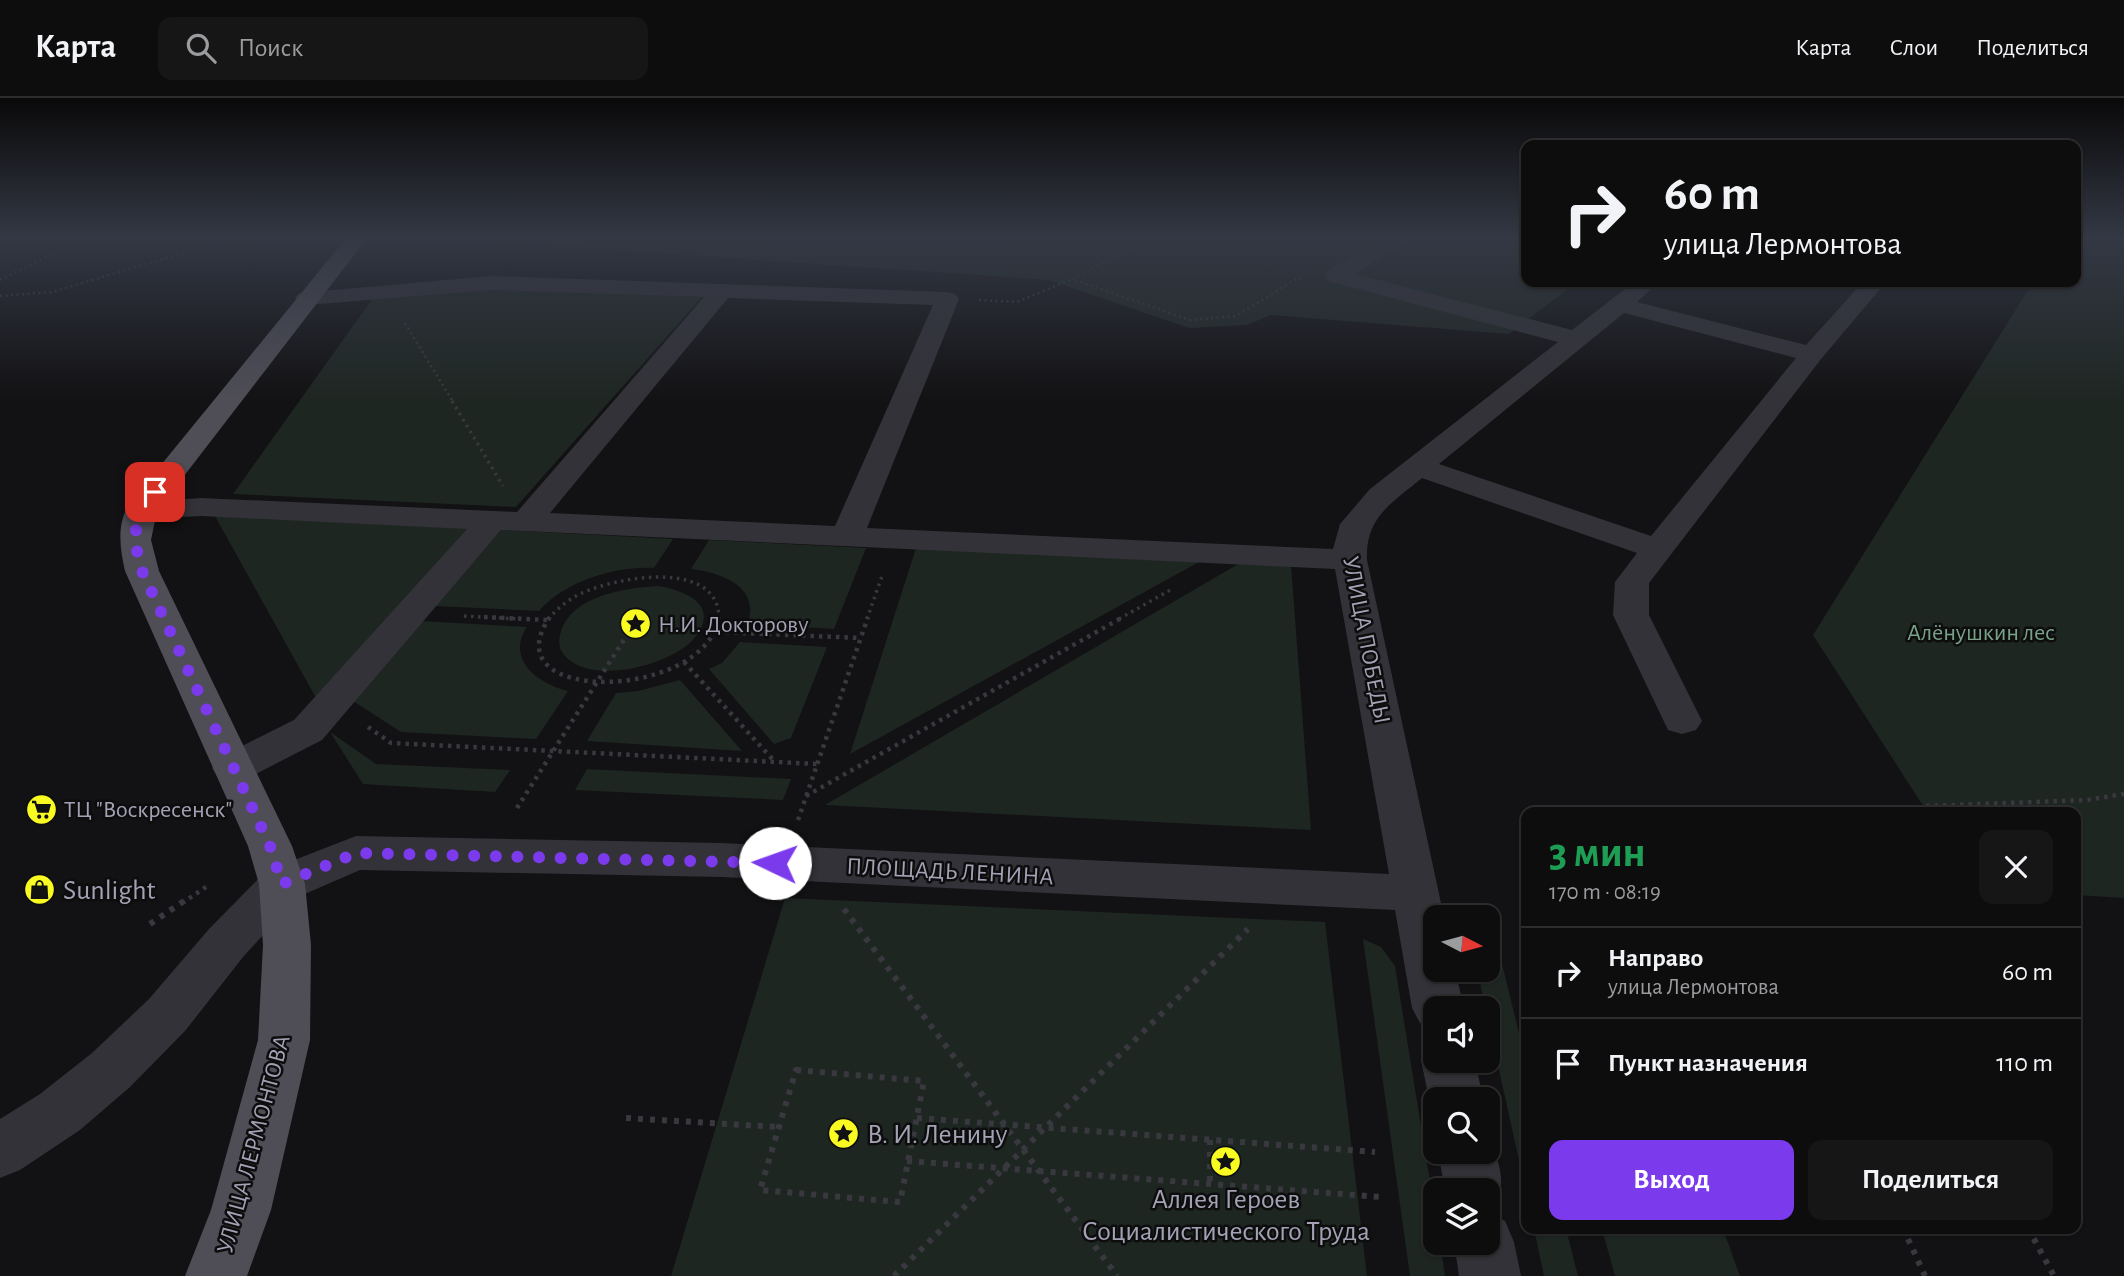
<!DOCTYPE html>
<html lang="ru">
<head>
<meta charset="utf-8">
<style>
  :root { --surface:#0e0d0e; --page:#171617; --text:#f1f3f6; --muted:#9b9c9e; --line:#2e2d2e; --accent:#7c3aed }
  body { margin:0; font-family:"Alegreya Sans",sans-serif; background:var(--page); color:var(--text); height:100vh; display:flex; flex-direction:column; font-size:26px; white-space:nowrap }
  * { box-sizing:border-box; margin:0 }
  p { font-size:23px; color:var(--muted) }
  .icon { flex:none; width:38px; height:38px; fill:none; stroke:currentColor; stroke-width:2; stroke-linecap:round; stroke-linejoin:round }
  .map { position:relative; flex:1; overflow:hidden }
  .panel { position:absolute; left:1521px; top:709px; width:560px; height:427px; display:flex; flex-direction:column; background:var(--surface); border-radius:14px; box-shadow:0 2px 5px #0004,0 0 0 2px var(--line) }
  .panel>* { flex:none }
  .banner { position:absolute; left:1521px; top:42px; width:560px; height:147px; border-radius:14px; box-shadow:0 2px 5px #0004,0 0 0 2px var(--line); background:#0e0d0e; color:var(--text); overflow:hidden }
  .needle { width:46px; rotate:96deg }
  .buttons { position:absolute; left:1423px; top:807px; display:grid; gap:14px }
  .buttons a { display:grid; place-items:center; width:77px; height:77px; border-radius:14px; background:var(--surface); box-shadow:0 2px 5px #0004,0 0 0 2px var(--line); font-size:35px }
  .pin { position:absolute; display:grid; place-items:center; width:60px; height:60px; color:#fff; margin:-30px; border-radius:14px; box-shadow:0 4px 10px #0006 }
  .me { position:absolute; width:77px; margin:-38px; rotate:273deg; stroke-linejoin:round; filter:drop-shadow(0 0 5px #0008) }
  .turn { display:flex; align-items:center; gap:24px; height:147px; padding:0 28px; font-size:32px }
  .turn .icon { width:91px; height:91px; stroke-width:2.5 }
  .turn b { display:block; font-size:49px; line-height:60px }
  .round { display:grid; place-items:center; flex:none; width:74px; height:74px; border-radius:14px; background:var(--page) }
  .summary { display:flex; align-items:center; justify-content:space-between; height:119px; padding:0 28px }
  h1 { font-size:42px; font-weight:700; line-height:52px; color:#1e9e55 }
  .button { display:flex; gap:14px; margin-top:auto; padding:14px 28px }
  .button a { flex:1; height:80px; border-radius:14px; background:var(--accent); color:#fff; font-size:28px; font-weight:700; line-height:80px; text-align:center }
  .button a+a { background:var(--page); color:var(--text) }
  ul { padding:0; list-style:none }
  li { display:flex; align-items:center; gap:21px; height:91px; padding:0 28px; border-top:2px solid var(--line) }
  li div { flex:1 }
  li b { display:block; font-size:26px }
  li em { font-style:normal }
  header { display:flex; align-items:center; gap:42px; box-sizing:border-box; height:98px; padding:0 35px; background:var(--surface); border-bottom:2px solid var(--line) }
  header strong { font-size:33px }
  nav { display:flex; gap:38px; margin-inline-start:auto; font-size:24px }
  .search { width:490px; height:63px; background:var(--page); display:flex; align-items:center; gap:18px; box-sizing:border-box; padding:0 24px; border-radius:14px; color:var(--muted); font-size:26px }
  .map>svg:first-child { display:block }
  .green { fill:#1e2622 }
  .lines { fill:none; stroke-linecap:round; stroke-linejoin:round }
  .path-far3 { stroke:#39383f; stroke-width:2.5; stroke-dasharray:2 3.5; stroke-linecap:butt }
  .path-far2 { stroke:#39383f; stroke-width:3.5; stroke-dasharray:2.5 4.5; stroke-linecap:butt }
  .path-far1 { stroke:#39383f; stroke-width:4.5; stroke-dasharray:3.5 5; stroke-linecap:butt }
  .path { stroke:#39383f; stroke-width:6; stroke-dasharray:5 7; stroke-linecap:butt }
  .minor { fill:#333238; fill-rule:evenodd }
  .major { fill:#4f4e57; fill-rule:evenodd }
  .route { stroke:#7c3aed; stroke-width:12; stroke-dasharray:0 21.6 }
  .labels { text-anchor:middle; stroke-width:5; stroke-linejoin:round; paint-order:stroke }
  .poi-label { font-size:24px; fill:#a3a2b5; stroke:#0d0d0e; text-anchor:start }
  .park-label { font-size:24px; fill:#78a188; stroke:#0d0d0e }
  .street-label { font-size:24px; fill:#a3a2b5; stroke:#0d0d0e }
  .near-poi-label { font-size:28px; fill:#a3a2b5; stroke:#0d0d0e; text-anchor:start }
</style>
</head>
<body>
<header>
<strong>Карта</strong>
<div class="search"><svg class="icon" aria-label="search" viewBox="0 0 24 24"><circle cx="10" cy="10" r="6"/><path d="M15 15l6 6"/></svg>Поиск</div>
<nav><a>Карта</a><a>Слои</a><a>Поделиться</a></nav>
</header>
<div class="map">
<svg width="2124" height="1178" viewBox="0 0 2124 1178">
  <rect width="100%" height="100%" fill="#121113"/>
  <g class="green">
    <path d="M 428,139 L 1526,139 L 1526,184 L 1577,184 L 1509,236 L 1271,217 L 1247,227 L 1189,230 L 1049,182 Z"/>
    <path d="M 2076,139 L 2124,139 L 2124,800 L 2076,797 L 2076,714 L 1927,714 L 1813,537 L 2033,184 L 2076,184 Z"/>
    <path d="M 487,190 L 702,199 L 516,409 L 233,396 L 373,200 Z"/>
    <path d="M 215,418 L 468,430 L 316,600 Z"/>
    <path d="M 501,432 L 673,441 L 654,470 C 616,468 565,483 539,513 L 435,508 Z"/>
    <path d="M 709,442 L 866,450 L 834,531 L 748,526 C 749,521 751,514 750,509 C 748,483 712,473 691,471 Z"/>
    <path d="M 916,450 L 1199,464 L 850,656 Z"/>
    <path d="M 1240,465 L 1291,467 L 1311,732 L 825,707 Z"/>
    <path d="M 658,488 C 682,492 720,505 697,537 C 676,567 586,591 562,554 C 558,547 559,540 561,533 C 573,497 626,490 658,488 Z"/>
    <path d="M 421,523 L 527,529 C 505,562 539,586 568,593 L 536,641 L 401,634 L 353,603 Z"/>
    <path d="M 740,544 L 827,549 L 791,640 L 774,646 L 709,571 L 722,565 Z"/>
    <path d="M 680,582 L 742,653 L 587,643 L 616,595 L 638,593 Z"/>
    <path d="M 330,634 L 376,666 L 510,672 L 495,694 L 363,686 Z"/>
    <path d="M 587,671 L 791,681 L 783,702 L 575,692 Z"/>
    <path d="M 785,800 L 1325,824 L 1367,1178 L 671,1178 Z"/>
    <path d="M 1363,841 L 1381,849 L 1395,868 L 1435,1114 L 1435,1144 L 1440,1145 L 1445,1178 L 1410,1178 Z"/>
    <path d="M 1488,846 L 1498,849 L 1526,964 L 1526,1094 L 1477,872 L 1488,872 Z"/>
    <path d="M 1534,1131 L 1566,1131 L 1578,1178 L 1544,1178 Z"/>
    <path d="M 1602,1131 L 1723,1131 L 1740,1178 L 1615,1178 Z"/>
  </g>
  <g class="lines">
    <g class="path-far3">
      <path d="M 1152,139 L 1072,181 L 1190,222 L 1236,218 L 1296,181 L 1303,180"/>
      <path d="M 0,182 L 51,157"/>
      <path d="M 0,198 L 52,194 L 237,139"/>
      <path d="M 979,202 L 1017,204 L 1072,181"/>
      <path d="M 405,225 L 453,304"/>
    </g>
    <g class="path-far2">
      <path d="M 452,303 L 503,388"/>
      <path d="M 464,518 L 520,521"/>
      <path d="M 548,521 C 558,510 569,501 582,495 C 617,479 719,460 719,521"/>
      <path d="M 867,521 L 883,475"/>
      <path d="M 1119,521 L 1172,491"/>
    </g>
    <g class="path-far1">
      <path d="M 484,519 L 547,522"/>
      <path d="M 550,519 C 488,607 705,604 719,519"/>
      <path d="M 717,534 L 861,540"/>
      <path d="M 684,564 L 775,664"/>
      <path d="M 368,629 L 391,645 L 817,666"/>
      <path d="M 806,698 L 1123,519"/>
      <path d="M 1926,708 L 2087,702 L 2124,696"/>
      <path d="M 517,710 L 625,540"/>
      <path d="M 798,722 L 868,519"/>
      <path d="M 182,805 L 209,787"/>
    </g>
    <g class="path">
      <path d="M 844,811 L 1117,1178"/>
      <path d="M 150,826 L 184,803"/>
      <path d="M 796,972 L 924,983 L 900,1104 L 760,1092 Z"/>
      <path d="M 626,1020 L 778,1029"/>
      <path d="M 917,1020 L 1375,1054"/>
      <path d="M 1210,1042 L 1210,1086"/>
      <path d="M 907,1063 L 1381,1099"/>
      <path d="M 1903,1130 L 1925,1178"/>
      <path d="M 2028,1130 L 2054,1178"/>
      <path d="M 894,1178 L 1248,831"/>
    </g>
    <g class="minor">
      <path d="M 1386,139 L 1411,139 L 1355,176 L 1572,232 L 1634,184 L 1659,184 L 1637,204 L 1806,247 L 1863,184 L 1886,184 L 1821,261 L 1649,485 L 1649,517 L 1702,623 L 1696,632 L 1682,636 L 1668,632 L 1613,517 L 1615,484 L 1637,455 L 1422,380 C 1392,405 1365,419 1367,462 L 1444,819 L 1435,819 L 1435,872 L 1455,872 L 1464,910 L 1435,910 L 1435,931 L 1420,925 L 1412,910 L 1395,812 L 721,779 L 360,772 L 298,799 L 243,859 L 185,933 L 130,989 L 80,1032 L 20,1072 L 0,1080 L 0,1021 L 40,996 L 92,955 L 149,901 L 209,831 L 266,773 L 356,738 L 721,745 L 1389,776 L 1335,471 L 501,432 L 322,642 L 248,680 L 233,685 L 218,680 L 212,670 L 218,660 L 294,622 L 467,431 L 201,418 L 141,421 L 130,419 L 125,412 L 130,405 L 201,400 L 517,414 L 704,199 L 491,192 L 307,207 L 299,205 L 295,200 L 299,195 L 491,178 L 947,194 L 955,196 L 959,201 L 867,430 L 1333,451 L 1340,426 L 1370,391 L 1558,244 L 1328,183 L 1325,178 L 1328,173 ZM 728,200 L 933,207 L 835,428 L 550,415 ZM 1624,215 L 1796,260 L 1651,438 L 1439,366 Z"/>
      <path d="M 1435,943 L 1435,962 L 1475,962 L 1483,1001 L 1435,1001 L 1435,1015 L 1429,1001 L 1421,962 L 1429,945 Z"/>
      <path d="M 1488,1038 C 1500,1066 1507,1084 1495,1112 L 1488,1115 L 1488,1092 L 1445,1092 L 1438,1054 L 1488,1054 Z"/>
      <path d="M 1488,1115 L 1505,1123 L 1514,1144 L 1521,1178 L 1459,1178 L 1454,1144 L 1488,1144 Z"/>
    </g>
    <path class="major" d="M 347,139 L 368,139 L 157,413 L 151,442 L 159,473 L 292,748 L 305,786 L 311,847 L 310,942 L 271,1112 L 247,1178 L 185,1178 L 211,1112 L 258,942 L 263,847 L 259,786 L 248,748 L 125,473 C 120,450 116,426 130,405 Z"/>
  </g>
  <linearGradient id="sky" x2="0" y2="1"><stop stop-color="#0a090a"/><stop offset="0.46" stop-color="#333844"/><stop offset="1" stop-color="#333844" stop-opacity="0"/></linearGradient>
  <rect width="2124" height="304" fill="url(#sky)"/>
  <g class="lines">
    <path class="route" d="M 155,394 C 132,422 132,439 142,473 L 270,748 L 282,786 L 356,755 L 775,765"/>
  </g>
  <defs>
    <symbol id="sight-disc" viewBox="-11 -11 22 22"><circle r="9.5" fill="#f9fa22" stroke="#0d0d0e"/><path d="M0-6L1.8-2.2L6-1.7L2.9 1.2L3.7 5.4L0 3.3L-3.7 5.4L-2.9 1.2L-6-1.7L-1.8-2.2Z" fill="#111"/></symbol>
    <symbol id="supermarket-disc" viewBox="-11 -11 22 22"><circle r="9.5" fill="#f9fa22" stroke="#0d0d0e"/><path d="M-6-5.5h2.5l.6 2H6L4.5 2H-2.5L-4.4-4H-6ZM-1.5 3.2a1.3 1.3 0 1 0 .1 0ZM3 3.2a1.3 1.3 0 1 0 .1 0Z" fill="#111"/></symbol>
    <symbol id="shop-disc" viewBox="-11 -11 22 22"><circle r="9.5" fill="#f9fa22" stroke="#0d0d0e"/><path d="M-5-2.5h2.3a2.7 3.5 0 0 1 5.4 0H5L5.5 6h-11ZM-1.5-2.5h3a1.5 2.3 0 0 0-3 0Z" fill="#111"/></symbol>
  </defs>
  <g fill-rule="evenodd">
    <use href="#sight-disc" x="618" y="508" width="35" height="35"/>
    <use href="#supermarket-disc" x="24" y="694" width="35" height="35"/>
    <use href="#shop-disc" x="22" y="774" width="35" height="35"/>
    <use href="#sight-disc" x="826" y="1018" width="35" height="35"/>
    <use href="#sight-disc" x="1208" y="1046" width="35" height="35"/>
  </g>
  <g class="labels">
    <g class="poi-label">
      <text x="658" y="534">Н.И. Докторову</text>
      <text x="64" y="719">ТЦ "Воскресенск"</text>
    </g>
    <g class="park-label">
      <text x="1981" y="542">Алёнушкин лес</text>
    </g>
    <g class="street-label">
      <text transform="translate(1367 542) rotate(79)" y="8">УЛИЦА ПОБЕДЫ</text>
      <text transform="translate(950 773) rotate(3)" y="8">ПЛОЩАДЬ ЛЕНИНА</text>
      <text transform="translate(253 1046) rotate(-75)" y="8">УЛИЦА ЛЕРМОНТОВА</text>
    </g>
    <g class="near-poi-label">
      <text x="63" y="801">Sunlight</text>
      <text x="867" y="1045">В. И. Ленину</text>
      <text x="1226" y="1110" text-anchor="middle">Аллея Героев<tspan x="1226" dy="32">Социалистического Труда</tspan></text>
    </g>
  </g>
</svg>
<div class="buttons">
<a><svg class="needle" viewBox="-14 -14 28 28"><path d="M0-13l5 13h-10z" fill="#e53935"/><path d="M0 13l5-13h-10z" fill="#9b9c9e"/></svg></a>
<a><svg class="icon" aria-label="sound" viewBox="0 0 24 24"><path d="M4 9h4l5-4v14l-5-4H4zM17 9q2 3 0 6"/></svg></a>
<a><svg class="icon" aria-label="search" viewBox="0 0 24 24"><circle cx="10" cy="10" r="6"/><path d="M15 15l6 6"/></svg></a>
<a><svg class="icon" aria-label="layers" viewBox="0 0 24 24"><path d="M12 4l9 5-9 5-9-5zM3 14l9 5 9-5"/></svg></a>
</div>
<div class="pin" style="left:155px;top:394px;background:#d93025"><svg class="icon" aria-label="arrive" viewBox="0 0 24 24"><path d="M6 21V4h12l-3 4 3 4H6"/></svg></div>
<svg class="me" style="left:775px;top:765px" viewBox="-20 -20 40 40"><circle r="19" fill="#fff"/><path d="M0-13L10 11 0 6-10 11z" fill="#7c3aed"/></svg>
<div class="banner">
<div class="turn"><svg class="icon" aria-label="right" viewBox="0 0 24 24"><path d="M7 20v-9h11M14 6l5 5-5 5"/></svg><div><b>60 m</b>улица Лермонтова</div></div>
</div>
<section class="panel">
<div class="summary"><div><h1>3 мин</h1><p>170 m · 08:19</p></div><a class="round"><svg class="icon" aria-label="close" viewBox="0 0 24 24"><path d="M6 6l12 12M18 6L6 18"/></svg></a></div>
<ul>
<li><svg class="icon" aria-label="right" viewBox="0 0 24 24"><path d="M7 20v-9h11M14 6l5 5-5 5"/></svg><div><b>Направо</b><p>улица Лермонтова</p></div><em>60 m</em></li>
<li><svg class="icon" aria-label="arrive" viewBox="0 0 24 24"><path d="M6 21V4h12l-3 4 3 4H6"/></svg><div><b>Пункт назначения</b></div><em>110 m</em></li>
</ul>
<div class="button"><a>Выход</a><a>Поделиться</a></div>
</section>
</div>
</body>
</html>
